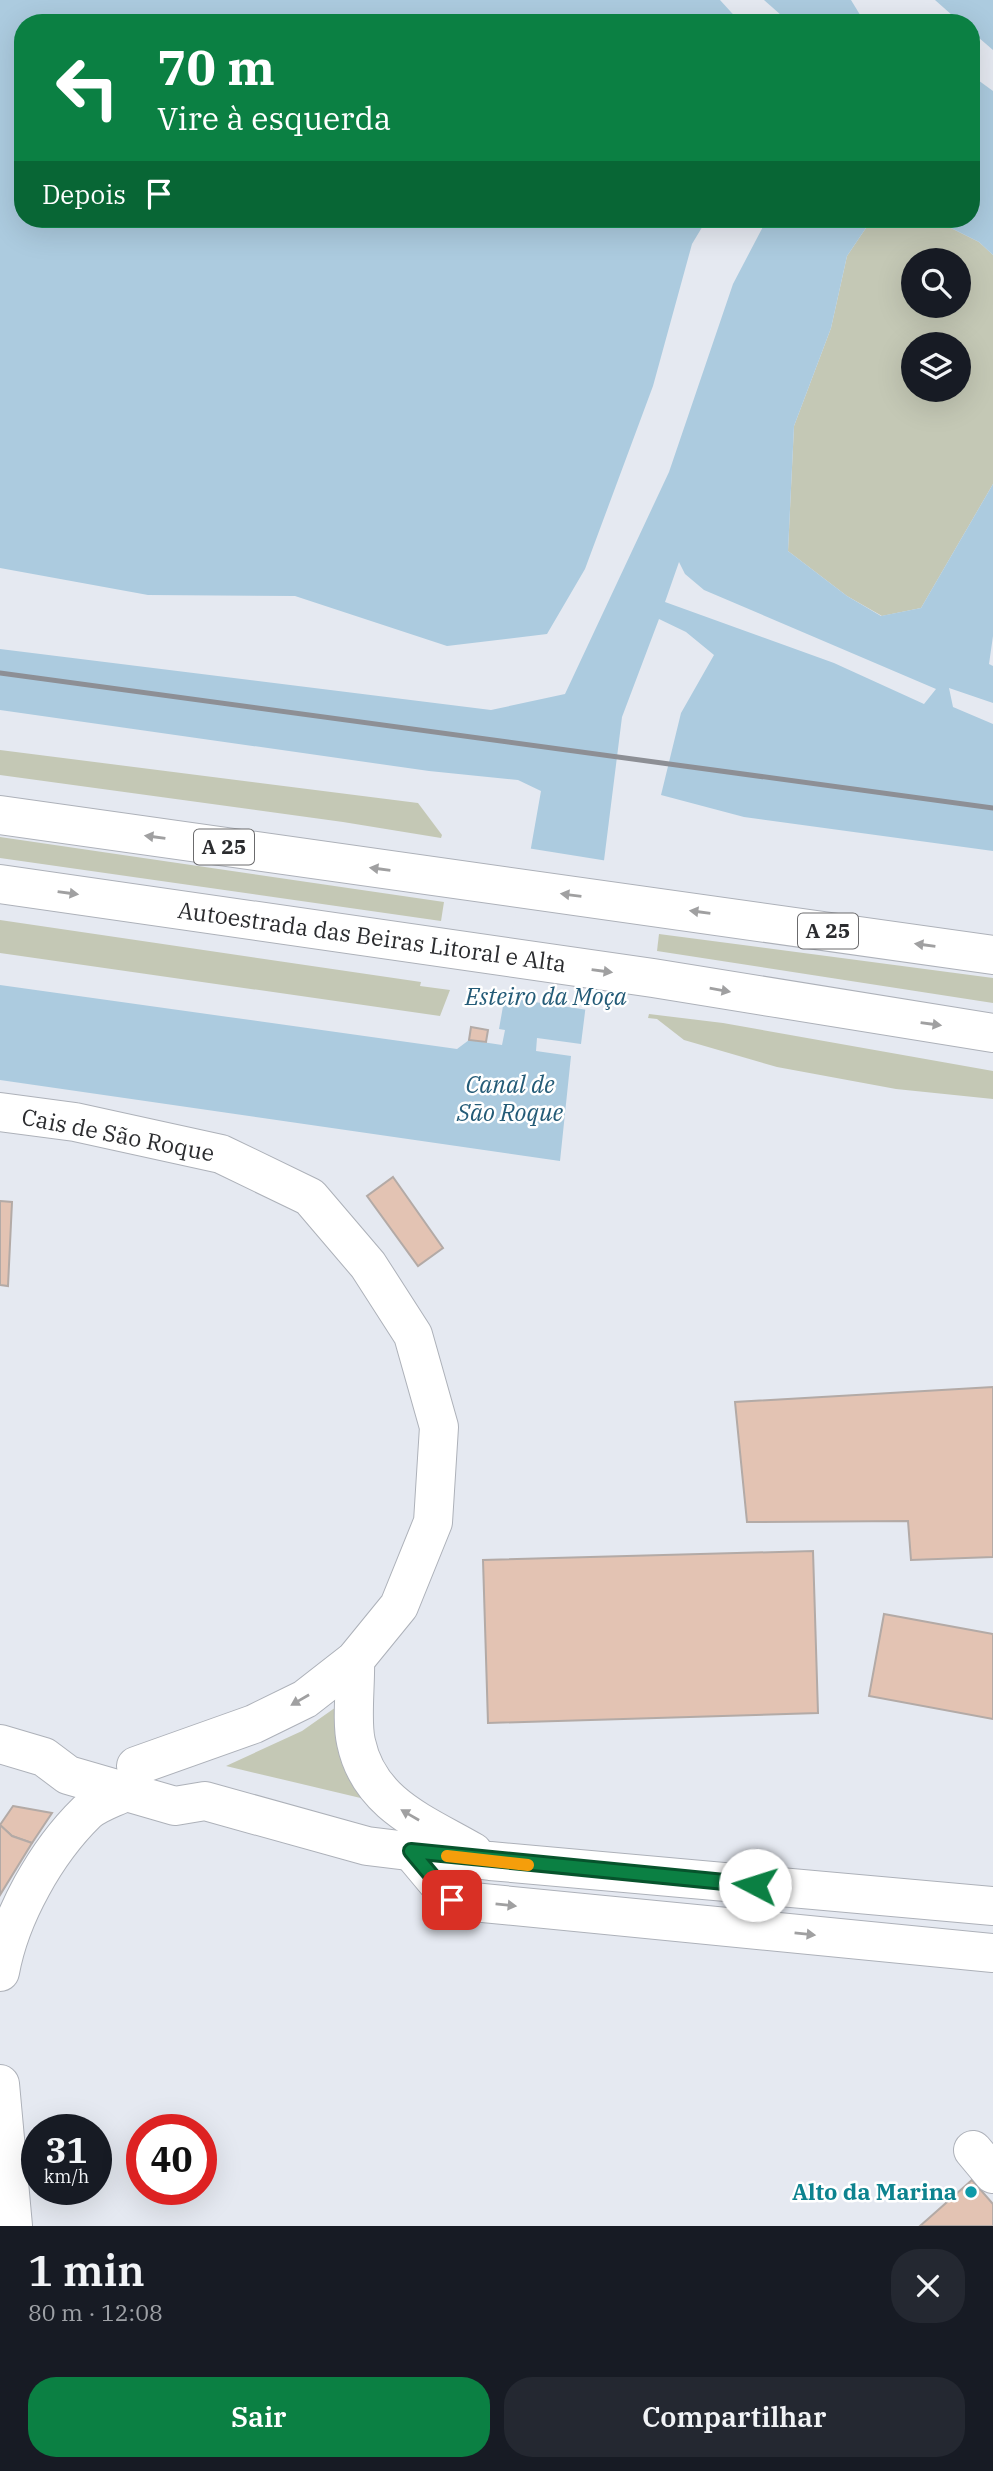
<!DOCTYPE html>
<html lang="pt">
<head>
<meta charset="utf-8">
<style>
  :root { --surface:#171b24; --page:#242831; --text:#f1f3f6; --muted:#9ea1a6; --accent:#0b8043 }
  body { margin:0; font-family:"IBM Plex Serif",serif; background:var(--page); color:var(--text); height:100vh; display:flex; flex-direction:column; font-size:26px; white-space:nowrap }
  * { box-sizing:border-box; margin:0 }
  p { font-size:23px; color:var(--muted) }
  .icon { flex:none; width:38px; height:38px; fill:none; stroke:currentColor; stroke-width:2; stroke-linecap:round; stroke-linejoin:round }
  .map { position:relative; height:2226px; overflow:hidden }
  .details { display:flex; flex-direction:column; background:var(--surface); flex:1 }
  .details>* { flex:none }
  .hud { position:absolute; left:14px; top:14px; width:966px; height:214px; border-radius:28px; box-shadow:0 7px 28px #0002; background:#0b8043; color:#fff; overflow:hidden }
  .tools { position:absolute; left:901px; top:248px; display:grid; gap:14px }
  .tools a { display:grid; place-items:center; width:70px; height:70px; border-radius:50%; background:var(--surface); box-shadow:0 7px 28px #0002; font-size:35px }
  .speed { position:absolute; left:21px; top:2114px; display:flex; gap:14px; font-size:35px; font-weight:700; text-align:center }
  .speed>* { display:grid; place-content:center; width:91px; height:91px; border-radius:50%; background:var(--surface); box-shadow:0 7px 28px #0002; line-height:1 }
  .speed small { font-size:18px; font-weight:400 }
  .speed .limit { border:10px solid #d22; background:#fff; color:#111 }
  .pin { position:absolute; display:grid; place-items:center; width:60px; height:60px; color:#fff; margin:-30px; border-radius:14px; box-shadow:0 4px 10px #0006 }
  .me { position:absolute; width:77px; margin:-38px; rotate:275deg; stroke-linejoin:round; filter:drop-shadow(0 0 5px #0008) }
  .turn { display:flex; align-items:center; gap:24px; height:147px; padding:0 28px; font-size:32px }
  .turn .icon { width:91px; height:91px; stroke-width:2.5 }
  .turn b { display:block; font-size:49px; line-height:60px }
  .then { display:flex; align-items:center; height:66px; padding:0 28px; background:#0003; gap:14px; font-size:26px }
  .round { display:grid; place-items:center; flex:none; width:74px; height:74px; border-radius:28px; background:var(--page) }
  .head { display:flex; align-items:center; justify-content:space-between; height:119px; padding:0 28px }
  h1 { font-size:42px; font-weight:600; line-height:52px }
  .primary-button { display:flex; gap:14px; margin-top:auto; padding:14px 28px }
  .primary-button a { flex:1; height:80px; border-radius:28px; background:var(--accent); color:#fff; font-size:28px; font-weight:600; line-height:80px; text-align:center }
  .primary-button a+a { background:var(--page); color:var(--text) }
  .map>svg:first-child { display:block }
  .green { fill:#c4c8b5; fill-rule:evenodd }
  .water { fill:#accbdf; fill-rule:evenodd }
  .pier { fill:#e5e9f1 }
  .building { fill:#e3c3b3; stroke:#b3aaa6; stroke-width:2 }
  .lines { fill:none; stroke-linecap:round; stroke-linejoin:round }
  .minor-casing { stroke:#adb1b9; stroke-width:40 }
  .highway-casing { stroke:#adb1b9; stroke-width:40 }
  .minor { stroke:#fff; stroke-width:38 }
  .highway { stroke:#fff; stroke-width:38 }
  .rail { stroke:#8d8f95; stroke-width:5 }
  .oneway { fill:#a0a0a1 }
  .route-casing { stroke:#07532c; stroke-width:18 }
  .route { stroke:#0b8043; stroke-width:12 }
  .slow { stroke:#f59e0b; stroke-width:12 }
  .culture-dot { fill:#0f9aa8; stroke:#fff; stroke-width:2.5 }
  .labels { text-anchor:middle; stroke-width:5; stroke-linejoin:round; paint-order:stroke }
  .shield { fill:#fff; stroke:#6b6b6d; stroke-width:2 }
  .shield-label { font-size:21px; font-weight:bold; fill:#2b2c2f }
  .street-label { font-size:23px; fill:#2b2c2f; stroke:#fff }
  .culture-label { font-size:23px; font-weight:bold; fill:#0d838f; stroke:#fff; text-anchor:end }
  .water-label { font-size:24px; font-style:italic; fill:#245b77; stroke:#fff }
</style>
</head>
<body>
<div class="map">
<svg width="993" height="2226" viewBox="0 0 993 2226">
  <rect width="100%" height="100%" fill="#e5e9f1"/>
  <g class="green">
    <path d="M 872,219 L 933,219 L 979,242 L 993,255 L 993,484 L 921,608 L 882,616 L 847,596 L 788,551 L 794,426 L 831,328 L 847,256 ZM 914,261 L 959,261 L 959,306 L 914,306 ZM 914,345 L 959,345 L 959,390 L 914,390 Z"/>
    <path d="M 0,750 L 418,803 L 442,835 L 441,838 L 343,822 L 0,775 Z"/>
    <path d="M 0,837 L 444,902 L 441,921 L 0,858 Z"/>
    <path d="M 0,920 L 421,982 L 420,986 L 450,990 L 440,1016 L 0,953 Z"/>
    <path d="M 659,934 L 993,978 L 993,1003 L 657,951 Z"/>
    <path d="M 649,1014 L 723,1023 L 993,1071 L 993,1099 L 896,1089 L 777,1067 L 684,1040 L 657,1019 L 648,1018 Z"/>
    <path d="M 339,1705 L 369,1800 L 226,1766 L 302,1731 Z"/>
  </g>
  <g class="water">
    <path d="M 0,0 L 720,0 L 741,23 L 23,23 L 23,219 L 707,219 L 692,244 L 653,386 L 585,569 L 547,634 L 447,646 L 295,596 L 148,595 L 0,568 Z"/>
    <path d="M 764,0 L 851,0 L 865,23 L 790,23 Z"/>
    <path d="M 935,0 L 993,0 L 993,50 L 971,31 L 971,23 L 961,23 Z"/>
    <path d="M 971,75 L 993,91 L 993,255 L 979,242 L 933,219 L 971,219 Z"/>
    <path d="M 767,219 L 872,219 L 847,256 L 831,328 L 794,426 L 788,551 L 847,596 L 881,616 L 921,608 L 993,484 L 993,636 L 989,664 L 993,666 L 993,703 L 949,688 L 953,707 L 993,724 L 993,851 L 744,817 L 661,795 L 681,713 L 714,655 L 686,632 L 659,619 L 622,717 L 581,1044 L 537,1038 L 536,1051 L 571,1056 L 560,1161 L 0,1080 L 0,985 L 457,1049 L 469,1040 L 502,1045 L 505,1030 L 499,1029 L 541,791 L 518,780 L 429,771 L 0,710 L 0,649 L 491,710 L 565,694 L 669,472 L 733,284 ZM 679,562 L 685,574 L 704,590 L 936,689 L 924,704 L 834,663 L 665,602 Z"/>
  </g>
  <path class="pier" d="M 527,848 L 608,861 L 588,1010 L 501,997 Z"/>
  <g class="building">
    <path d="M 471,1027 L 488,1030 L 486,1042 L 469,1040 Z"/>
    <path d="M 393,1177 L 443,1248 L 418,1266 L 367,1196 Z"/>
    <path d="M 0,1201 L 12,1202 L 8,1286 L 0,1285 Z"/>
    <path d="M 993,1387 L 993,1557 L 911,1560 L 908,1521 L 747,1522 L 735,1402 Z"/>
    <path d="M 813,1551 L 818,1713 L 488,1723 L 483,1560 Z"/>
    <path d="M 884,1614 L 993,1634 L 993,1719 L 869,1696 Z"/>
    <path d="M 13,1806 L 52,1813 L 32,1843 L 12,1836 L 0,1825 Z"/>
    <path d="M 0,1825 L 12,1836 L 32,1843 L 0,1895 Z"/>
    <path d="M 972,2180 L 993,2204 L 993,2226 L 920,2226 Z"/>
  </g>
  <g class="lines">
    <defs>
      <g id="minor">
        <path d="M 0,1112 L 75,1122 L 221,1154 L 310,1197 L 368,1265 L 413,1335 L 439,1427 L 433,1522 L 399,1606 L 355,1660 L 305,1699 L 254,1724 L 136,1766"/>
        <path d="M 355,1660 C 356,1683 351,1721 356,1742 C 369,1804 423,1823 473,1852"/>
        <path d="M 0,1744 L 44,1757 L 68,1775 L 175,1806 L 205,1801 L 367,1846 L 490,1861 L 993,1906"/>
        <path d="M 411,1851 L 452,1900 L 993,1953"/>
        <path d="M 0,1972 C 10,1916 46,1852 87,1812 C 97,1803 114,1798 125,1792"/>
        <path d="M 0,2084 L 13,2226"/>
        <path d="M 973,2150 L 993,2174"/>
      </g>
      <g id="highway">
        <path d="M 0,815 L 993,955"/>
        <path d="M 0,884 L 653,978 L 993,1033"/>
      </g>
    </defs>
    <use href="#minor" class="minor-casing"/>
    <use href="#highway" class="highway-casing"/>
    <use href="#minor" class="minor"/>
    <use href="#highway" class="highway"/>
    <path class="rail" d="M 0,673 L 993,808"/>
  </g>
  <defs><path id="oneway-solid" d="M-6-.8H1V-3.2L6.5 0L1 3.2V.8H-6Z" transform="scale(1.75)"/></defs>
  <g class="oneway">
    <use href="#oneway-solid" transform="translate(155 837) rotate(-172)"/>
    <use href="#oneway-solid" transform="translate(380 869) rotate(-172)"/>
    <use href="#oneway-solid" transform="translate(68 893) rotate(8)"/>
    <use href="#oneway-solid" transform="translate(571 895) rotate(-173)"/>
    <use href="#oneway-solid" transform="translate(700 912) rotate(-172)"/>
    <use href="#oneway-solid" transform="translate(925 945) rotate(-172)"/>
    <use href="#oneway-solid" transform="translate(602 971) rotate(8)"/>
    <use href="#oneway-solid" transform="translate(720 990) rotate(10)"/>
    <use href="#oneway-solid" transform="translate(931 1024) rotate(8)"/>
    <use href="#oneway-solid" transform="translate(300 1700) rotate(150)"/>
    <use href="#oneway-solid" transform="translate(410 1815) rotate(-150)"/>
    <use href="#oneway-solid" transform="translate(506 1905) rotate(6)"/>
    <use href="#oneway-solid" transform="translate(805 1934) rotate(6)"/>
  </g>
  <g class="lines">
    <defs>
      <path id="route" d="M 452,1900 L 411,1851 L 755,1885"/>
    </defs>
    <use href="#route" class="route-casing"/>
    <use href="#route" class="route"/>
    <path class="slow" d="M 447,1856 L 528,1865"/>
  </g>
  <circle class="culture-dot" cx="971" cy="2192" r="7"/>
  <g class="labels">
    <g class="shield">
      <rect x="194" y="829.5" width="60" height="35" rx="5"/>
      <rect x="798" y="913.5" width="60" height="35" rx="5"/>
    </g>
    <g class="shield-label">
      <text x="224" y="854">A 25</text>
      <text x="828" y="938">A 25</text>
    </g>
    <g class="street-label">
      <text transform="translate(372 937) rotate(8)" y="8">Autoestrada das Beiras Litoral e Alta</text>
      <text transform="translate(118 1135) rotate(11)" y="8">Cais de São Roque</text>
    </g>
    <g class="culture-label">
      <text x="957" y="2200">Alto da Marina</text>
    </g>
    <g class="water-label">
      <text x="546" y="1005">Esteiro da Moça</text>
      <text x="510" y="1093">Canal de<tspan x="510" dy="28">São Roque</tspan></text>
    </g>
  </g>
</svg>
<div class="tools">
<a><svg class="icon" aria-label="search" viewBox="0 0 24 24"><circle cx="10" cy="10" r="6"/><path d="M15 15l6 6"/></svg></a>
<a><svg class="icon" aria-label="layers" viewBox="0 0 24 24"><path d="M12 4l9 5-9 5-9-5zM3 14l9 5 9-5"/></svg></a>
</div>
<div class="speed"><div>31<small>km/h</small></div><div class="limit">40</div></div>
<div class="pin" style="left:452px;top:1900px;background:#d93025"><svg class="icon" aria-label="arrive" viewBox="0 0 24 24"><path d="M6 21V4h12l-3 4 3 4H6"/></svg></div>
<svg class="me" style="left:755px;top:1885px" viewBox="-20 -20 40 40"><circle r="19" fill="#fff"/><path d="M0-13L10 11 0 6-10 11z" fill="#0b8043"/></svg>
<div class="hud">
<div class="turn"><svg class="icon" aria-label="left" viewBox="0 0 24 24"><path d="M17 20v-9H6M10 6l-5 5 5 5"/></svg><div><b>70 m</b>Vire à esquerda</div></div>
<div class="then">Depois<svg class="icon" aria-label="arrive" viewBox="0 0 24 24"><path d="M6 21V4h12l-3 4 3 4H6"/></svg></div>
</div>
</div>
<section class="details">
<div class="head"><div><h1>1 min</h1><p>80 m · 12:08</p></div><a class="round"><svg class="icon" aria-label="close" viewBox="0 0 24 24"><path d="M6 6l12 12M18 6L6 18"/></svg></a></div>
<div class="primary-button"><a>Sair</a><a>Compartilhar</a></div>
</section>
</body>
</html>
